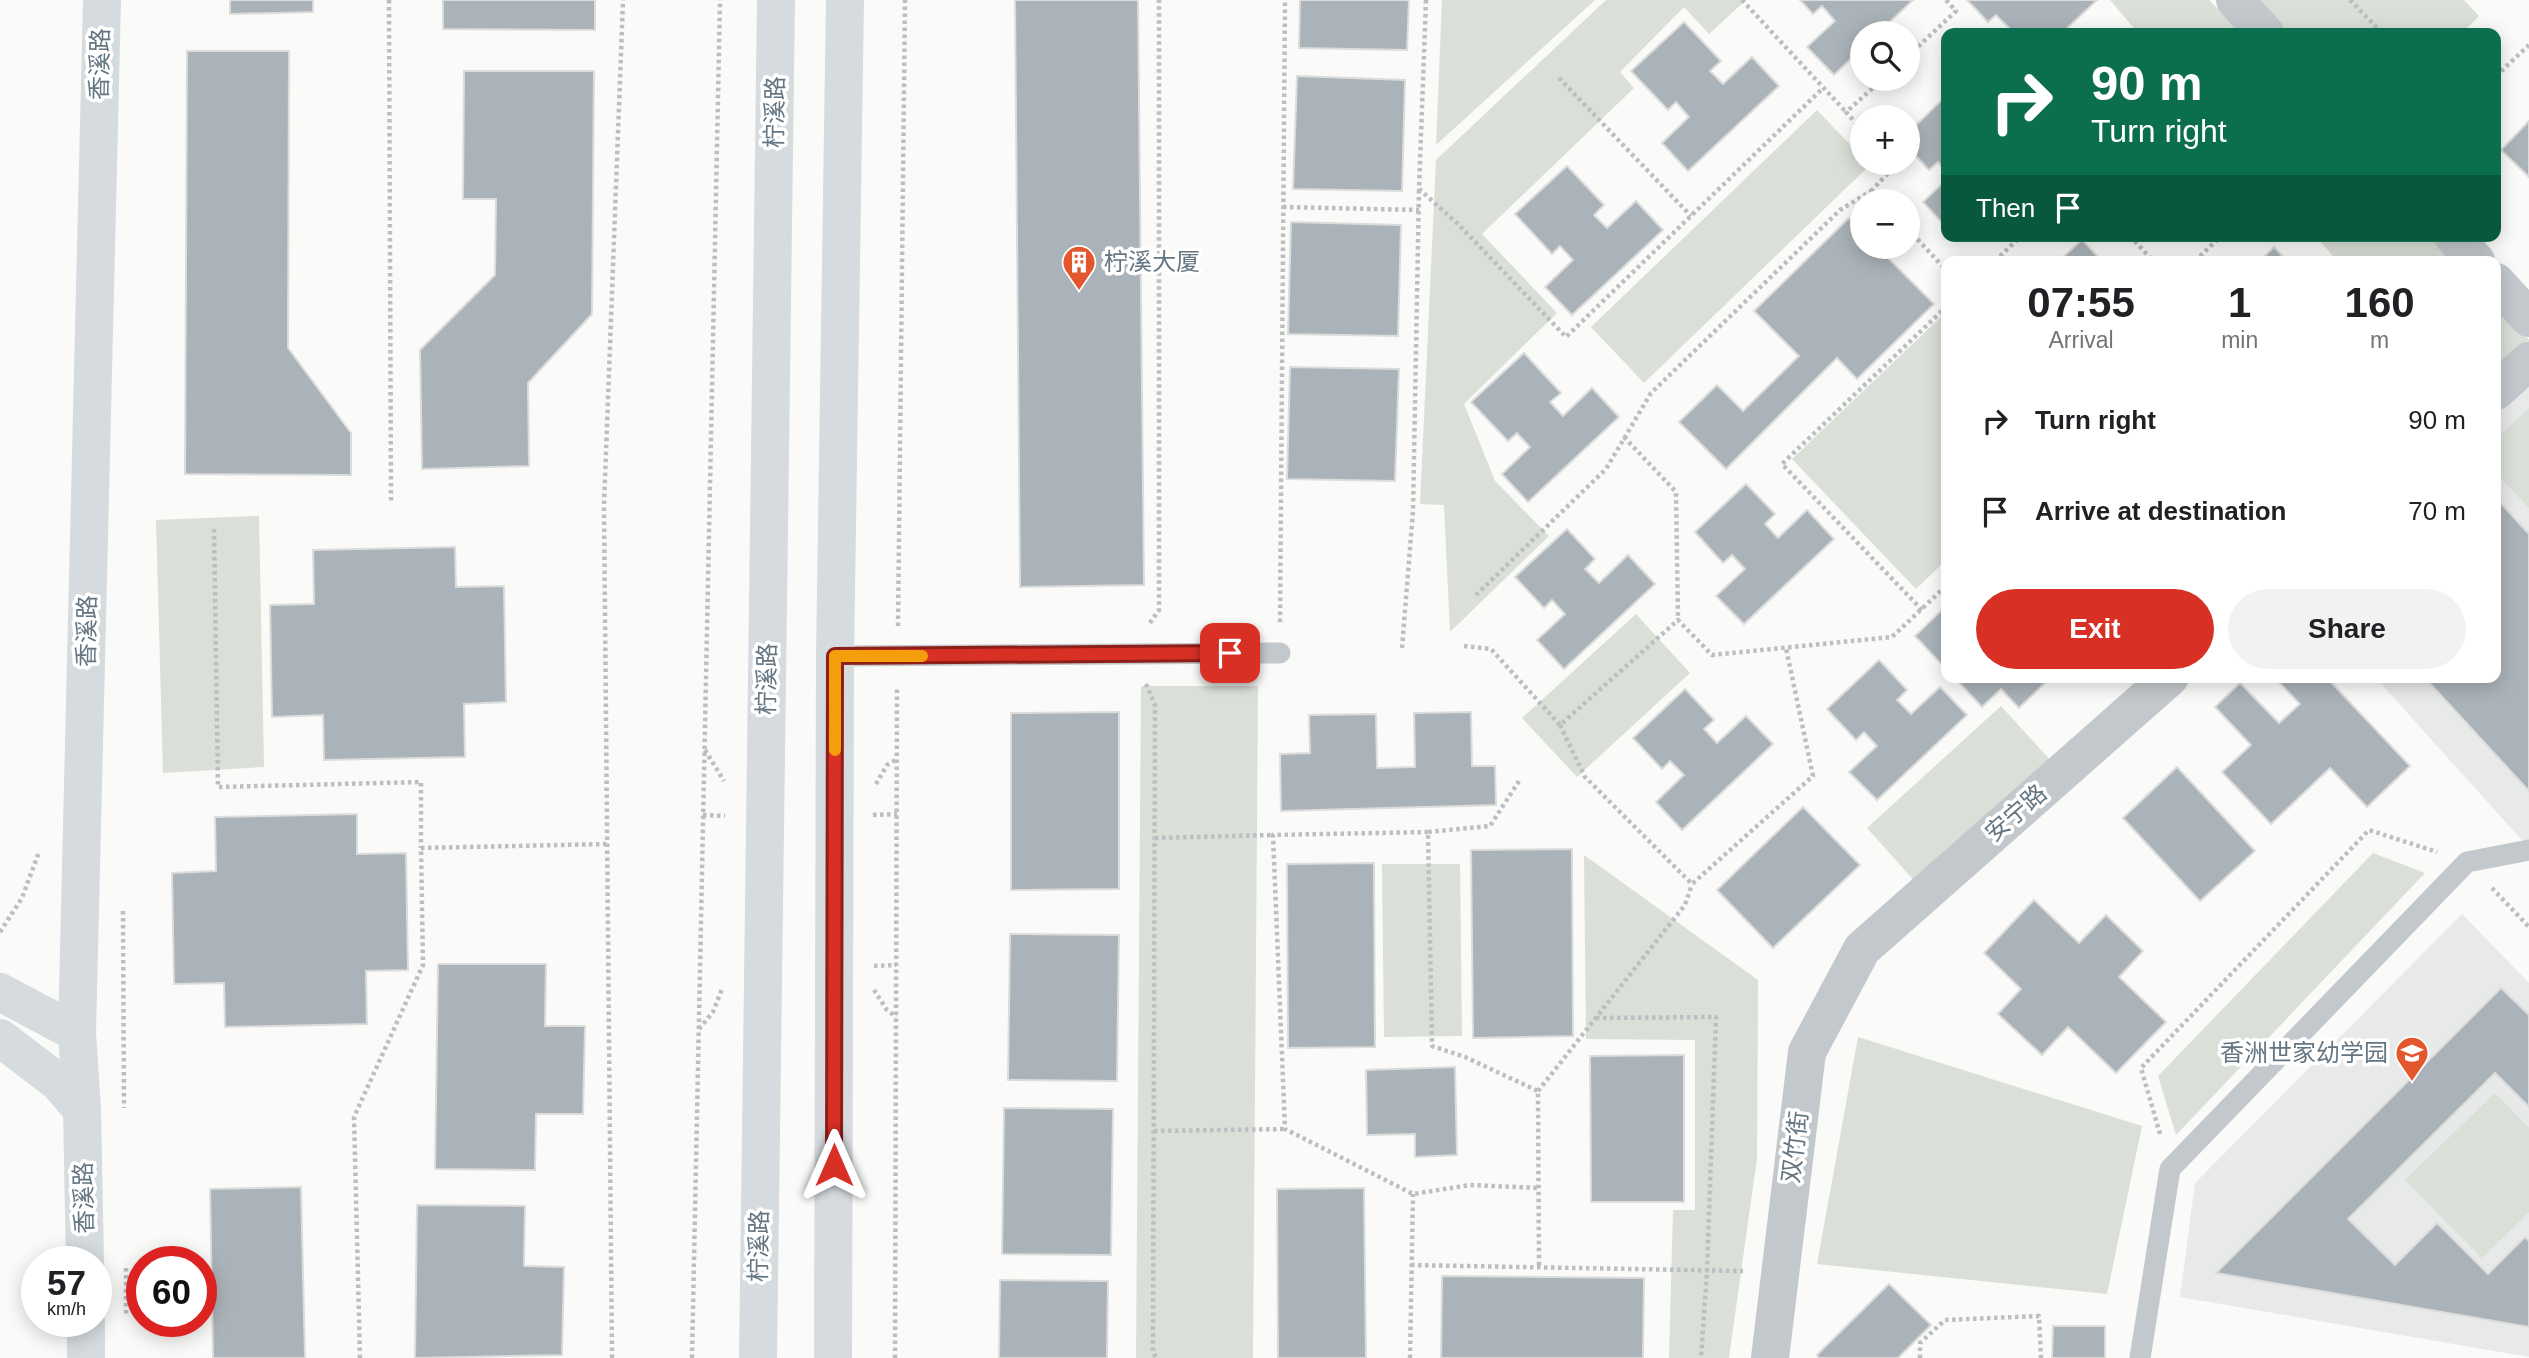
<!DOCTYPE html>
<html lang="en">
<head>
<meta charset="utf-8">
<style>
  :root { --surface:#fff; --page:#f2f2f2; --text:#202124; --muted:#757577; --accent:#d93025 }
  body { margin:0; font-family:Arial,"Noto Sans SC",sans-serif; background:var(--page); color:var(--text); height:100vh; display:flex; flex-direction:column; font-size:26px; white-space:nowrap }
  * { box-sizing:border-box; margin:0 }
  p { font-size:23px; color:var(--muted) }
  .icon { flex:none; width:38px; height:38px; fill:none; stroke:currentColor; stroke-width:2; stroke-linecap:round; stroke-linejoin:round }
  .map { position:relative; flex:1; overflow:hidden }
  .panel { position:absolute; left:1941px; top:256px; width:560px; height:427px; display:flex; flex-direction:column; background:var(--surface); border-radius:14px; box-shadow:0 4px 18px #0003 }
  .panel>* { flex:none }
  .banner { position:absolute; left:1941px; top:28px; width:560px; height:214px; border-radius:14px; box-shadow:0 4px 18px #0003; background:#0b6e4f; color:#fff; overflow:hidden }
  .fabs { position:absolute; left:1850px; top:21px; display:grid; gap:14px }
  .fabs a { display:grid; place-items:center; width:70px; height:70px; border-radius:50%; background:var(--surface); box-shadow:0 4px 18px #0003; font-size:35px }
  .speed { position:absolute; left:21px; top:1246px; display:flex; gap:14px; font-size:35px; font-weight:700; text-align:center }
  .speed>* { display:grid; place-content:center; width:91px; height:91px; border-radius:50%; background:var(--surface); box-shadow:0 4px 18px #0003; line-height:1 }
  .speed small { font-size:18px; font-weight:400 }
  .speed .limit { border:10px solid #d22; background:#fff; color:#111 }
  .pin { position:absolute; display:grid; place-items:center; width:60px; height:60px; color:#fff; margin:-30px; border-radius:14px; box-shadow:0 4px 10px #0006 }
  .me { position:absolute; width:77px; margin:-38px; rotate:0deg; stroke-linejoin:round; filter:drop-shadow(0 0 5px #0008) }
  .turn { display:flex; align-items:center; gap:24px; height:147px; padding:0 35px; font-size:32px }
  .turn .icon { width:91px; height:91px; stroke-width:2.5 }
  .turn b { display:block; font-size:49px; line-height:60px }
  .then { display:flex; align-items:center; height:66px; padding:0 35px; background:#0003; gap:14px; font-size:26px }
  .eta { display:flex; justify-content:space-evenly; align-items:center; height:119px; text-align:center }
  .eta b { font-size:42px; font-weight:700; line-height:49px }
  .button { display:flex; gap:14px; margin-top:auto; padding:14px 35px }
  .button a { flex:1; height:80px; border-radius:42px; background:var(--accent); color:#fff; font-size:28px; font-weight:700; line-height:80px; text-align:center }
  .button a+a { background:var(--page); color:var(--text) }
  ul { padding:0; list-style:none }
  li { display:flex; align-items:center; gap:21px; height:91px; padding:0 35px }
  li div { flex:1 }
  li b { display:block; font-size:26px }
  li em { font-style:normal }
  .map>svg:first-child { display:block }
  .built { fill:#e8e9e9 }
  .green { fill:#dadfd7 }
  .building { fill:#aab3b9; stroke:#dcdcda; stroke-width:2 }
  .lines { fill:none; stroke-linecap:round; stroke-linejoin:round }
  .path { stroke:#bbbfc2; stroke-width:4.5; stroke-dasharray:3.5 3.5; stroke-linecap:butt }
  .lane { stroke:#c3c8cc; stroke-width:21 }
  .street { stroke:#c3c8cc; stroke-width:38 }
  .secondary { stroke:#d6dbdf; stroke-width:38 }
  .primary { stroke:#d6dbdf; stroke-width:38 }
  .route-casing { stroke:#8d1f18; stroke-width:18 }
  .route { stroke:#d93025; stroke-width:12 }
  .slow { stroke:#f59e0b; stroke-width:12 }
  .labels { text-anchor:middle; stroke-width:7; stroke-linejoin:round; paint-order:stroke }
  .street-label { font-size:24px; fill:#657683; stroke:#fff }
  .poi-label { font-size:24px; fill:#657683; stroke:#fff; text-anchor:start }
</style>
</head>
<body>
<div class="map">
<svg width="2529" height="1358" viewBox="0 0 2529 1358">
  <rect width="100%" height="100%" fill="#fafaf8"/>
  <g class="built">
    <path d="M 2529,381 L 2529,848 L 2375,677 L 2496,677 L 2496,411 Z"/>
    <path d="M 2462,914 L 2529,983 L 2529,1357 L 2180,1297 L 2195,1183 Z"/>
  </g>
  <g class="green">
    <path d="M 1442,0 L 1595,0 L 1436,145 Z"/>
    <path d="M 1606,0 L 1746,0 L 1709,34 L 1684,7 L 1620,72 L 1634,88 L 1482,234 L 1557,313 L 1464,404 L 1495,481 L 1549,536 L 1450,632 L 1444,505 L 1420,504 L 1436,160 Z"/>
    <path d="M 2110,0 L 2209,0 L 2241,33 L 2138,33 Z"/>
    <path d="M 2248,0 L 2464,0 L 2479,16 L 2462,33 L 2279,33 Z"/>
    <path d="M 1817,110 L 1862,157 L 1862,163 L 1870,165 L 1644,383 L 1591,327 Z"/>
    <path d="M 2316,236 L 2431,236 L 2454,261 L 2337,261 Z"/>
    <path d="M 2496,304 L 2529,340 L 2529,346 L 2496,376 Z"/>
    <path d="M 1944,314 L 1946,560 L 1916,589 L 1792,459 Z"/>
    <path d="M 2529,408 L 2529,508 L 2496,473 L 2496,439 Z"/>
    <path d="M 259,516 L 264,767 L 163,773 L 156,520 Z"/>
    <path d="M 1636,614 L 1690,673 L 1577,777 L 1522,718 Z"/>
    <path d="M 1141,686 L 1258,686 L 1253,1358 L 1136,1358 Z"/>
    <path d="M 2001,706 L 2053,763 L 1919,886 L 1867,828 Z"/>
    <path d="M 2373,853 L 2425,873 L 2176,1135 L 2158,1076 Z"/>
    <path d="M 1584,855 L 1758,980 L 1757,1158 L 1729,1358 L 1669,1358 L 1673,1210 L 1695,1210 L 1695,1040 L 1586,1039 Z"/>
    <path d="M 1460,864 L 1462,1036 L 1384,1037 L 1382,864 Z"/>
    <path d="M 1858,1037 L 2142,1126 L 2107,1294 L 1817,1264 Z"/>
    <path d="M 2495,1093 L 2529,1128 L 2529,1212 L 2482,1258 L 2405,1180 Z"/>
  </g>
  <g class="building">
    <path d="M 230,0 L 313,0 L 313,12 L 230,14 Z"/>
    <path d="M 443,0 L 595,0 L 595,30 L 443,29 Z"/>
    <path d="M 1015,0 L 1138,0 L 1144,585 L 1020,587 Z"/>
    <path d="M 1300,0 L 1409,0 L 1407,50 L 1299,48 Z"/>
    <path d="M 1800,0 L 1913,0 L 1878,33 L 1862,33 L 1862,48 L 1834,75 L 1807,47 L 1835,21 L 1822,6 L 1813,14 Z"/>
    <path d="M 1967,0 L 2097,0 L 2062,33 L 2005,33 L 2010,29 L 1996,15 L 1988,22 Z"/>
    <path d="M 1684,22 L 1721,61 L 1710,71 L 1723,84 L 1752,57 L 1779,86 L 1688,171 L 1662,143 L 1689,117 L 1676,102 L 1668,110 L 1631,71 Z"/>
    <path d="M 187,51 L 289,51 L 288,348 L 351,433 L 351,475 L 185,474 Z"/>
    <path d="M 464,71 L 594,71 L 592,314 L 528,383 L 529,466 L 422,469 L 420,350 L 495,275 L 496,199 L 463,199 Z"/>
    <path d="M 1297,76 L 1405,80 L 1402,191 L 1293,189 Z"/>
    <path d="M 1946,96 L 1946,171 L 1938,162 L 1929,170 L 1908,147 L 1908,133 Z"/>
    <path d="M 2529,121 L 2529,177 L 2501,150 Z"/>
    <path d="M 1567,166 L 1604,205 L 1594,215 L 1607,228 L 1636,201 L 1663,230 L 1572,315 L 1545,287 L 1573,260 L 1560,246 L 1552,254 L 1515,214 Z"/>
    <path d="M 1946,180 L 1946,227 L 1923,202 Z"/>
    <path d="M 1849,218 L 1862,231 L 1862,247 L 1877,247 L 1934,304 L 1857,379 L 1837,358 L 1726,469 L 1679,422 L 1717,385 L 1743,411 L 1799,356 L 1754,311 Z"/>
    <path d="M 1291,222 L 1401,225 L 1398,336 L 1288,334 Z"/>
    <path d="M 2082,240 L 2102,261 L 2059,261 Z"/>
    <path d="M 2274,247 L 2287,261 L 2260,261 Z"/>
    <path d="M 1524,353 L 1561,393 L 1550,402 L 1563,416 L 1592,388 L 1619,417 L 1528,502 L 1502,474 L 1530,447 L 1517,433 L 1508,441 L 1471,402 Z"/>
    <path d="M 1290,367 L 1399,369 L 1395,481 L 1287,479 Z"/>
    <path d="M 1746,484 L 1775,514 L 1765,524 L 1778,538 L 1807,510 L 1834,539 L 1744,624 L 1716,596 L 1745,569 L 1732,555 L 1723,563 L 1695,532 Z"/>
    <path d="M 2496,498 L 2529,534 L 2529,791 L 2424,677 L 2496,677 Z"/>
    <path d="M 1567,529 L 1595,559 L 1585,569 L 1599,583 L 1628,555 L 1655,584 L 1564,669 L 1537,640 L 1565,614 L 1552,600 L 1544,608 L 1515,577 Z"/>
    <path d="M 455,547 L 456,587 L 504,586 L 506,702 L 464,704 L 465,757 L 324,760 L 323,715 L 272,717 L 270,605 L 314,604 L 313,550 Z"/>
    <path d="M 1946,606 L 1946,669 L 1915,636 Z"/>
    <path d="M 1879,660 L 1907,690 L 1897,700 L 1911,714 L 1940,687 L 1967,715 L 1877,800 L 1849,772 L 1877,746 L 1864,732 L 1856,740 L 1827,709 Z"/>
    <path d="M 1954,677 L 2051,677 L 2019,708 L 2001,689 L 1982,707 Z"/>
    <path d="M 2274,677 L 2326,677 L 2410,766 L 2367,807 L 2330,768 L 2271,824 L 2222,772 L 2251,745 L 2215,707 L 2240,683 L 2279,723 L 2300,704 Z"/>
    <path d="M 1685,689 L 1714,720 L 1704,729 L 1717,743 L 1746,716 L 1773,744 L 1682,830 L 1656,802 L 1684,775 L 1670,761 L 1662,769 L 1633,738 Z"/>
    <path d="M 1119,712 L 1119,889 L 1011,890 L 1011,713 Z"/>
    <path d="M 1471,712 L 1472,766 L 1495,766 L 1496,805 L 1281,811 L 1280,754 L 1310,753 L 1309,715 L 1376,714 L 1377,768 L 1415,767 L 1414,713 Z"/>
    <path d="M 2177,767 L 2255,851 L 2200,901 L 2123,818 Z"/>
    <path d="M 1803,807 L 1860,865 L 1773,948 L 1717,890 Z"/>
    <path d="M 357,814 L 357,854 L 406,853 L 408,970 L 366,971 L 367,1024 L 225,1027 L 224,983 L 174,984 L 172,873 L 216,871 L 215,817 Z"/>
    <path d="M 1572,849 L 1573,1036 L 1473,1038 L 1471,850 Z"/>
    <path d="M 1374,863 L 1375,1047 L 1288,1048 L 1287,864 Z"/>
    <path d="M 2034,900 L 2079,943 L 2106,915 L 2143,951 L 2119,977 L 2166,1022 L 2116,1073 L 2068,1027 L 2042,1055 L 1998,1014 L 2021,989 L 1984,953 Z"/>
    <path d="M 1010,934 L 1119,935 L 1117,1081 L 1008,1080 Z"/>
    <path d="M 438,964 L 546,964 L 545,1026 L 585,1026 L 583,1114 L 536,1114 L 535,1170 L 435,1169 Z"/>
    <path d="M 2501,988 L 2529,1015 L 2529,1107 L 2495,1073 L 2348,1219 L 2395,1265 L 2437,1223 L 2488,1274 L 2525,1237 L 2529,1241 L 2529,1327 L 2216,1273 Z"/>
    <path d="M 1684,1055 L 1684,1202 L 1591,1202 L 1590,1056 Z"/>
    <path d="M 1455,1067 L 1457,1155 L 1415,1157 L 1415,1134 L 1367,1135 L 1366,1070 Z"/>
    <path d="M 1004,1108 L 1113,1109 L 1111,1255 L 1002,1254 Z"/>
    <path d="M 301,1187 L 305,1358 L 213,1358 L 210,1189 Z"/>
    <path d="M 1364,1188 L 1366,1358 L 1278,1358 L 1277,1189 Z"/>
    <path d="M 417,1205 L 525,1206 L 524,1266 L 564,1267 L 562,1355 L 415,1358 Z"/>
    <path d="M 1442,1276 L 1644,1278 L 1643,1358 L 1441,1358 Z"/>
    <path d="M 1000,1280 L 1108,1281 L 1107,1358 L 999,1358 Z"/>
    <path d="M 1889,1284 L 1931,1325 L 1898,1358 L 1819,1358 L 1817,1355 Z"/>
    <path d="M 2053,1326 L 2105,1326 L 2105,1358 L 2052,1358 Z"/>
  </g>
  <g class="lines">
    <g class="path">
      <path d="M 389,0 L 391,501"/>
      <path d="M 1426,0 L 1419,189 L 1459,225 L 1566,337 L 1823,88"/>
      <path d="M 1742,0 L 1846,112"/>
      <path d="M 2350,0 L 2382,33"/>
      <path d="M 1908,56 L 1956,11 L 1946,0"/>
      <path d="M 2496,76 L 2529,45"/>
      <path d="M 1559,78 L 1691,216"/>
      <path d="M 1862,130 L 1846,112 L 1883,79"/>
      <path d="M 1881,201 L 1871,191 L 1895,166 L 1893,163"/>
      <path d="M 1283,207 L 1419,210"/>
      <path d="M 1908,229 L 1946,270"/>
      <path d="M 2130,236 L 2153,261"/>
      <path d="M 1995,261 L 2021,236"/>
      <path d="M 2195,261 L 2221,236"/>
      <path d="M 1624,437 L 1676,492 L 1678,620"/>
      <path d="M 214,529 L 218,787 L 421,782 L 421,848"/>
      <path d="M 1476,595 L 1606,469 L 1651,393 L 1840,210 L 1871,191"/>
      <path d="M 1922,610 L 1782,464 L 1946,307"/>
      <path d="M 1280,622 L 1285,0"/>
      <path d="M 1150,623 L 1159,610 L 1159,0"/>
      <path d="M 898,626 L 905,0"/>
      <path d="M 1464,646 L 1491,649 L 1560,725 L 1678,620 L 1712,655 L 1892,637 L 1946,586"/>
      <path d="M 1402,648 L 1413,511 L 1419,190"/>
      <path d="M 1146,684 L 1155,705 L 1153,1351 L 1156,1358"/>
      <path d="M 1560,725 L 1585,777 L 1692,884 L 1813,776 L 1786,648"/>
      <path d="M 705,750 L 724,781"/>
      <path d="M 1519,781 L 1490,826 L 1428,832 L 1432,1046 L 1465,1057 L 1538,1091 L 1539,1268"/>
      <path d="M 876,784 L 887,765 L 897,759"/>
      <path d="M 703,815 L 725,816"/>
      <path d="M 873,815 L 897,814"/>
      <path d="M 1428,832 L 1273,835 L 1285,1129 L 1413,1194 L 1470,1185 L 1539,1188"/>
      <path d="M 1155,838 L 1273,835"/>
      <path d="M 2492,888 L 2529,927"/>
      <path d="M 123,911 L 124,1108"/>
      <path d="M 0,932 L 22,898 L 39,852"/>
      <path d="M 874,966 L 896,965"/>
      <path d="M 874,990 L 887,1010 L 896,1017"/>
      <path d="M 1596,1018 L 1716,1017 L 1707,1271 L 1701,1358"/>
      <path d="M 699,1029 L 713,1012 L 722,989"/>
      <path d="M 1538,1091 L 1685,905 L 1692,884"/>
      <path d="M 1154,1131 L 1285,1129"/>
      <path d="M 2160,1134 L 2141,1068 L 2369,830 L 2437,852"/>
      <path d="M 1411,1265 L 1743,1271"/>
      <path d="M 126,1268 L 126,1315"/>
      <path d="M 360,1358 L 354,1117 L 423,965 L 421,848 L 607,844"/>
      <path d="M 612,1358 L 604,506 L 623,0"/>
      <path d="M 692,1358 L 720,0"/>
      <path d="M 895,1358 L 897,687"/>
      <path d="M 1410,1358 L 1413,1194"/>
      <path d="M 1920,1358 L 1920,1343 L 1945,1320 L 2039,1316 L 2041,1358"/>
    </g>
    <g class="lane">
      <path d="M 835,656 L 1280,653"/>
      <path d="M 2140,1358 L 2170,1169 L 2467,862 L 2529,850"/>
    </g>
    <g class="street">
      <path d="M 2235,0 L 2265,33"/>
      <path d="M 2453,236 L 2476,261"/>
      <path d="M 2496,282 L 2529,318"/>
      <path d="M 2496,391 L 2529,361"/>
      <path d="M 1770,1358 L 1807,1052 L 1862,949 L 2170,677"/>
    </g>
    <g class="secondary">
      <path d="M 0,992 L 77,1033"/>
      <path d="M 0,1038 L 58,1082 L 82,1110"/>
      <path d="M 85,1262 L 82,1110 L 77,1033 L 102,0"/>
      <path d="M 86,1321 L 86,1358"/>
    </g>
    <g class="primary">
      <path d="M 758,1358 L 776,0"/>
      <path d="M 833,1358 L 835,656 L 845,0"/>
    </g>
  </g>
  <g class="lines">
    <defs>
      <path id="route" d="M 834,1165 L 835,656 L 1230,653"/>
    </defs>
    <use href="#route" class="route-casing"/>
    <use href="#route" class="route"/>
    <path class="slow" d="M 835,750 L 835,656 L 922,656"/>
  </g>
  <defs>
    <symbol id="building-pin" viewBox="-11 -11 22 30"><path d="M0 17L-7.5 6A9.5 9.5 0 1 1 7.5 6Z" fill="#e4572e" stroke="#fff"/><path d="M-4-6H4V6H1V3H-1V6H-4ZM-2.5-4.3h1.7v1.8h-1.7ZM.8-4.3h1.7v1.8H.8ZM-2.5-1h1.7V.8h-1.7ZM.8-1h1.7V.8H.8Z" fill="#fff"/></symbol>
    <symbol id="school-pin" viewBox="-11 -11 22 30"><path d="M0 17L-7.5 6A9.5 9.5 0 1 1 7.5 6Z" fill="#e4572e" stroke="#fff"/><path d="M0-5L7-2L0 1L-7-2ZM-4 1L0 2.5L4 1V4Q0 6-4 4Z" fill="#fff"/></symbol>
  </defs>
  <g fill-rule="evenodd">
    <use href="#building-pin" x="1060" y="243" width="38" height="52"/>
    <use href="#school-pin" x="2393" y="1034" width="38" height="52"/>
  </g>
  <g class="labels">
    <g class="street-label">
      <text transform="translate(100 64) rotate(-89)" y="8">香溪路</text>
      <text transform="translate(775 112) rotate(-89)" y="8">柠溪路</text>
      <text transform="translate(87 631) rotate(-89)" y="8">香溪路</text>
      <text transform="translate(767 679) rotate(-89)" y="8">柠溪路</text>
      <text transform="translate(2016 813) rotate(-41)" y="8">安宁路</text>
      <text transform="translate(1795 1147) rotate(-83)" y="8">双竹街</text>
      <text transform="translate(84 1198) rotate(-91)" y="8">香溪路</text>
      <text transform="translate(759 1246) rotate(-89)" y="8">柠溪路</text>
    </g>
    <g class="poi-label">
      <text x="1104" y="270">柠溪大厦</text>
      <text x="2388" y="1061" text-anchor="end">香洲世家幼学园</text>
    </g>
  </g>
</svg>
<div class="fabs">
<a><svg class="icon" aria-label="search" viewBox="0 0 24 24"><circle cx="10" cy="10" r="6"/><path d="M15 15l6 6"/></svg></a>
<a>+</a>
<a>−</a>
</div>
<div class="speed"><div>57<small>km/h</small></div><div class="limit">60</div></div>
<div class="pin" style="left:1230px;top:653px;background:#d93025"><svg class="icon" aria-label="arrive" viewBox="0 0 24 24"><path d="M6 21V4h12l-3 4 3 4H6"/></svg></div>
<svg class="me" style="left:834px;top:1165px" viewBox="-20 -20 40 40"><path d="M0-17L14 15 0 8-14 15z" fill="#d93025" stroke="#fff" stroke-width="4"/></svg>
<div class="banner">
<div class="turn"><svg class="icon" aria-label="right" viewBox="0 0 24 24"><path d="M7 20v-9h11M14 6l5 5-5 5"/></svg><div><b>90 m</b>Turn right</div></div>
<div class="then">Then<svg class="icon" aria-label="arrive" viewBox="0 0 24 24"><path d="M6 21V4h12l-3 4 3 4H6"/></svg></div>
</div>
<section class="panel">
<div class="eta">
<div><b>07:55</b><p>Arrival</p></div>
<div><b>1</b><p>min</p></div>
<div><b>160</b><p>m</p></div>
</div>
<ul>
<li><svg class="icon" aria-label="right" viewBox="0 0 24 24"><path d="M7 20v-9h11M14 6l5 5-5 5"/></svg><div><b>Turn right</b></div><em>90 m</em></li>
<li><svg class="icon" aria-label="arrive" viewBox="0 0 24 24"><path d="M6 21V4h12l-3 4 3 4H6"/></svg><div><b>Arrive at destination</b></div><em>70 m</em></li>
</ul>
<div class="button"><a>Exit</a><a>Share</a></div>
</section>
</div>
</body>
</html>
